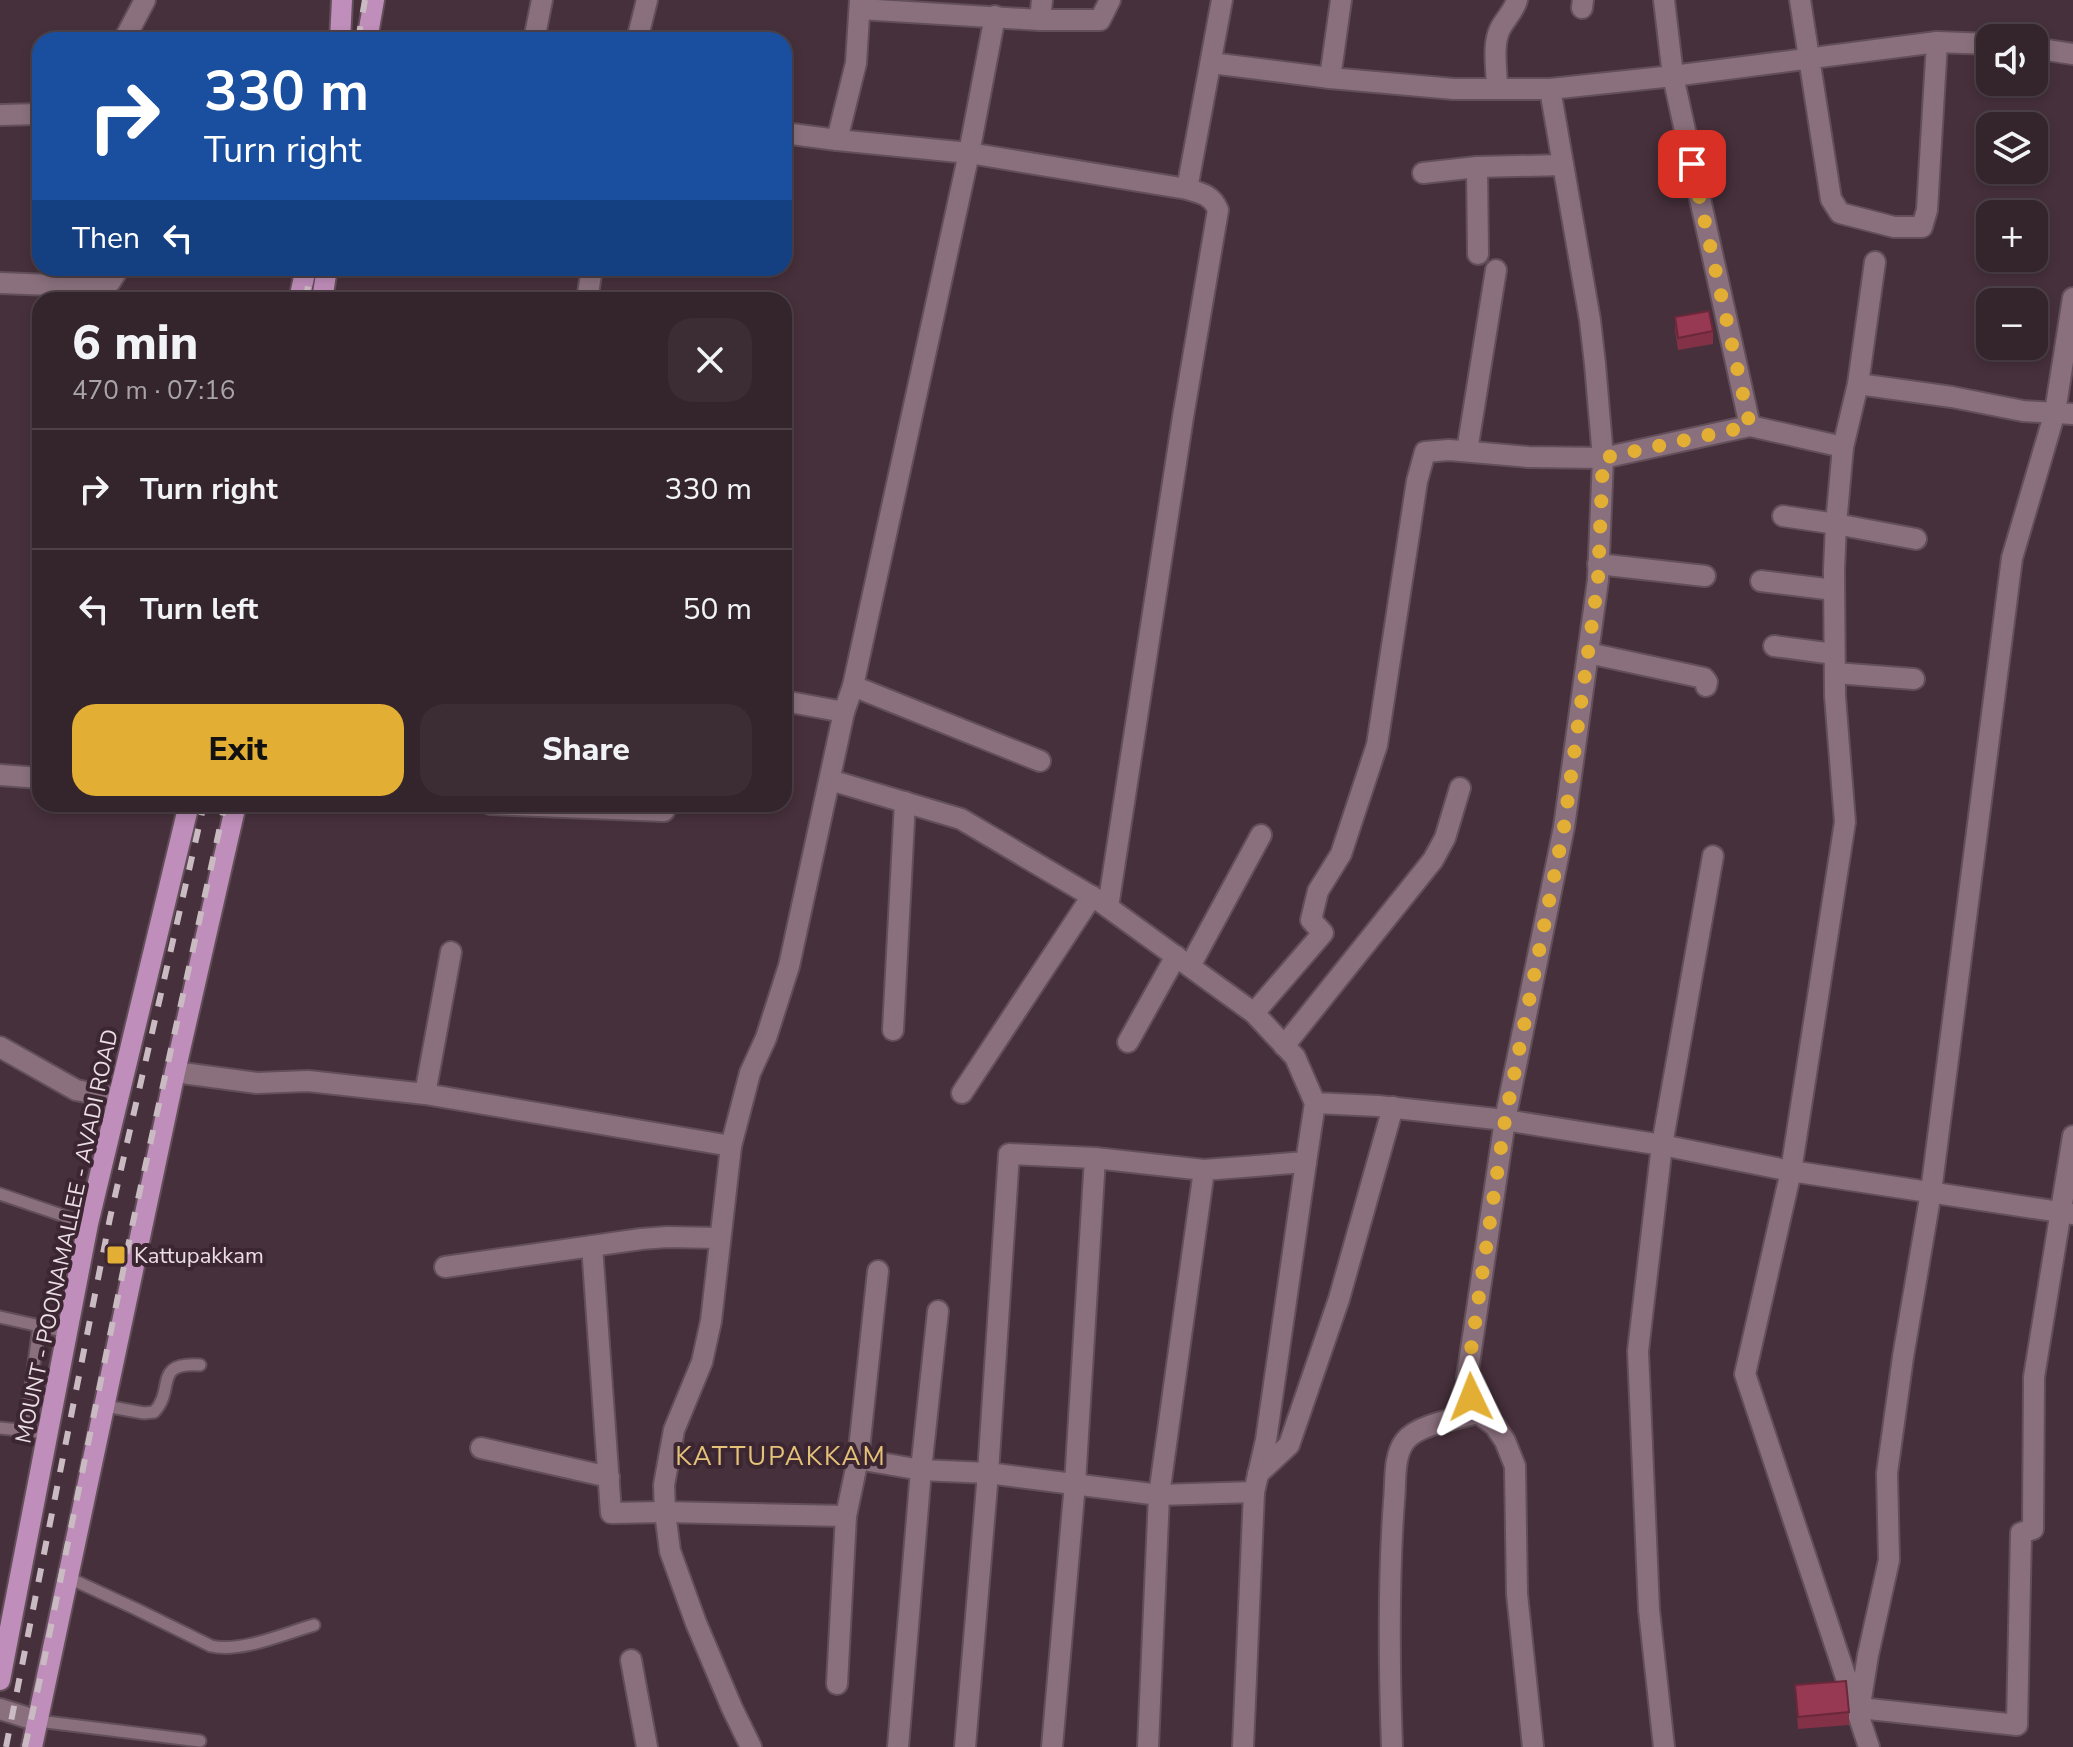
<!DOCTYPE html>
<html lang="en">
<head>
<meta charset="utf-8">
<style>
  :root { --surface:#34242c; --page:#3c2c34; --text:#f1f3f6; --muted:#a9a4a9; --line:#4e4148; --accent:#e2af34 }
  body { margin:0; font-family:"Nunito Sans",sans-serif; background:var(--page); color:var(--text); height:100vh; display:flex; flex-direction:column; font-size:30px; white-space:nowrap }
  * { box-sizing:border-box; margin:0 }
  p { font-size:26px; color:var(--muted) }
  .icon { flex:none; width:44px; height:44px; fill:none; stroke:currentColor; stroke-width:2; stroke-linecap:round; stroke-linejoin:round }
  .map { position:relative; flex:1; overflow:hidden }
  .panel { position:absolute; left:32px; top:292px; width:760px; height:520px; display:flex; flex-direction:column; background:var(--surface); border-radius:24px; box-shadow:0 4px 12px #0003,0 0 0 2px var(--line) }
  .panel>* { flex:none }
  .hud { position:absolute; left:32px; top:32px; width:760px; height:244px; border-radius:24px; box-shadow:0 4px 12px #0003,0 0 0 2px var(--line); background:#1a4fa0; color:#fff; overflow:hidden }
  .controls { position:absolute; left:1976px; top:24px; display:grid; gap:16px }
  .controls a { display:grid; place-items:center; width:72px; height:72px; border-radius:16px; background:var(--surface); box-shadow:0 4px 12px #0003,0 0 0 2px var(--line); font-size:40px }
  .pin { position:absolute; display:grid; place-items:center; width:68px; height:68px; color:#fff; margin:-34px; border-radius:16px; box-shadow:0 4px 12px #0006 }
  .me { position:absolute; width:88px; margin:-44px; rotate:358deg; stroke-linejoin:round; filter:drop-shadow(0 0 6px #0008) }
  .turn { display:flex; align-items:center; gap:28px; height:168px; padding:0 40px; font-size:36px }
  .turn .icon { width:104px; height:104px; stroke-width:2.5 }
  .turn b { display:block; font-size:56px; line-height:68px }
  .then { display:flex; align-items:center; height:76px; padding:0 40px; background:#0003; gap:16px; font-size:30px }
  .round { display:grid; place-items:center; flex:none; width:84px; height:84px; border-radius:24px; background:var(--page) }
  .summary { display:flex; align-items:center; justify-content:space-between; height:136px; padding:0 40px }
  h1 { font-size:48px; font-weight:800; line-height:60px }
  .button { display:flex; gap:16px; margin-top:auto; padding:16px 40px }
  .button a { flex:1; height:92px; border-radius:24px; background:var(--accent); color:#111; font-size:32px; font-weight:800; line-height:92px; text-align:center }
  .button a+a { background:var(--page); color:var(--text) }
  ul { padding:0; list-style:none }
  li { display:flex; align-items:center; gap:24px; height:120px; padding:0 40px; border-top:2px solid var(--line) }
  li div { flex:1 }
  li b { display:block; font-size:30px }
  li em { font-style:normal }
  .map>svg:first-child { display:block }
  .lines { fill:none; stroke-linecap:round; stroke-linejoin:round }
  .service-casing { stroke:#624f59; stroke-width:15 }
  .minor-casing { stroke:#624f59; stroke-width:24 }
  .tertiary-casing { stroke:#624f59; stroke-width:24 }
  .primary-casing { stroke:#624f59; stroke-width:24 }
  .service { stroke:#8a707d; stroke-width:11 }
  .minor { stroke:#8a707d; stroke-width:20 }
  .tertiary { stroke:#8a707d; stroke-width:20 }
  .primary { stroke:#bf8eba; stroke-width:20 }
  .rail { stroke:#cabbc2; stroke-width:6; stroke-dasharray:14 14; stroke-linecap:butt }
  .wall { fill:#833147 }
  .building { fill:#983953; stroke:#6a283a; stroke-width:2 }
  .route { stroke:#e2af34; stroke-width:14; stroke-dasharray:0 25.2 }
  .poi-dot { fill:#e2af34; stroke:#3b2631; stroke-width:3 }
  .labels { text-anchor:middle; stroke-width:8; stroke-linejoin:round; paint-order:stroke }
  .street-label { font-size:22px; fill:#ecdee5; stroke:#3b2631 }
  .poi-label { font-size:22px; fill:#ecdee5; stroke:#3b2631; text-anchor:start }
  .quarter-label { font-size:26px; letter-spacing:2px; fill:#e5c279; stroke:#3b2631 }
</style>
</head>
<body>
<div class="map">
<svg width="2073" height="1747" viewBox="0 0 2073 1747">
  <rect width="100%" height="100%" fill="#46303b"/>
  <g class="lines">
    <defs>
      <g id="service">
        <path d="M 0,1194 L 88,1224"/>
        <path d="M 0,1317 L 67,1332"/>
        <path d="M 105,1406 L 144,1413 L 154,1412 C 176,1389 152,1362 200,1365"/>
        <path d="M 0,1428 L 48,1433"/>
        <path d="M 25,1431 L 39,1326"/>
        <path d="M 69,1578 L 136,1609 L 211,1646 C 241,1653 283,1634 314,1625"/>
        <path d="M 38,1721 L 200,1741"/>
      </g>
      <g id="minor">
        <path d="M 1664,0 L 1673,76 L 1750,426"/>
        <path d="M 1800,0 L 1831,199 L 1840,213 L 1894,227 L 1922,227 L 1927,210 L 1937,42"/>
        <path d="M 1582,8 L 1583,0"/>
        <path d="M 860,9 L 1040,20 L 1042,0"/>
        <path d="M 1040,20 L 1100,20 L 1110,0"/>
        <path d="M 124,40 L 145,0"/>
        <path d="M 534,40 L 542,0"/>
        <path d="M 637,40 L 647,0"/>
        <path d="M 2034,48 L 2073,54"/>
        <path d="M 1211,63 L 1330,78 L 1454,89 L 1550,89 L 1673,76 L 1937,42 L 1990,44"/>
        <path d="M 1330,78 L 1341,0"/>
        <path d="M 1497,89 C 1497,71 1492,45 1500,29 C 1505,19 1514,11 1517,0"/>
        <path d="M 0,115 L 40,114"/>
        <path d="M 784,133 L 837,140 L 969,153 L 1187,189 L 1222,0"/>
        <path d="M 837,140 L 856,63 L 860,0"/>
        <path d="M 1477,167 L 1478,254"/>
        <path d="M 1423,173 L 1477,167 L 1563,165"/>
        <path d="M 0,283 L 103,287 L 110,282 L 119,268"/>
        <path d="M 587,300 L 592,268"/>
        <path d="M 1858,384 L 1952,397 L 2023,411 L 2073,414"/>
        <path d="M 1467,451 L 1496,270"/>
        <path d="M 1783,516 L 1836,524 L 1916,539"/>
        <path d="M 1598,564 L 1705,576"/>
        <path d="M 1761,581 L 1834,590"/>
        <path d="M 1774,646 L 1834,654"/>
        <path d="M 1588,653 L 1704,678 L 1707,682 L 1706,686"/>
        <path d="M 1835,673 L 1914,679"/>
        <path d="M 853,686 L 1040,761"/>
        <path d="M 784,701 L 844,712"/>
        <path d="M 0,775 L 40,778"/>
        <path d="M 830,780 L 961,819 L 1098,900 L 1254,1013 L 1295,1057 L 1315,1103 L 1378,1106 L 1505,1120 L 1662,1145 L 1791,1171 L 2073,1214"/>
        <path d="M 491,804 L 664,811"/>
        <path d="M 1108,907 L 1183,417 L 1218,210 C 1212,195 1201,193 1187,189"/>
        <path d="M 1190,966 L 1261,835"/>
        <path d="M 1254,1013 L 1323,933 L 1311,920 L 1318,891 L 1341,854 L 1377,745 L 1417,481 L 1425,452 L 1449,450 L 1528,457 L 1603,458 L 1750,426 L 1843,447"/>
        <path d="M 893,1030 L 905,802"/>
        <path d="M 1128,1042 L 1176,956"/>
        <path d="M 1284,1046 L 1433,860 L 1445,838 L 1460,788"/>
        <path d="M 0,1047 L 76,1090 L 117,1098"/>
        <path d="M 175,1072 L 257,1083 L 308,1081 L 425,1094 L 731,1146"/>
        <path d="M 962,1093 L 1092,896"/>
        <path d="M 425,1094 L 451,952"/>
        <path d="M 592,1246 L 611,1513 L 665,1512 L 846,1516"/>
        <path d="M 445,1267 L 641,1239 L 667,1237 L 720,1238"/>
        <path d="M 481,1448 L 609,1477"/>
        <path d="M 858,1459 L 921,1470 L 988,1473 L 1159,1495 L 1254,1492"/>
        <path d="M 1258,1474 L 1289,1445 L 1339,1299 L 1393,1107"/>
        <path d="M 631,1660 L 647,1747"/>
        <path d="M 837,1684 L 846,1516 L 858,1459 L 878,1271"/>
        <path d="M 1860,1708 L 2017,1725 L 2021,1533 L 2033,1529 L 2034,1377 L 2073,1136"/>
        <path d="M 1859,1711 L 1868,1655 L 1889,1560 L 1887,1473 L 1903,1357 L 1931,1192 L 2012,558 L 2055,412 L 2073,298"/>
        <path d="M 751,1747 L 732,1708 L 696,1623 L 670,1551 L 665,1512 L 664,1485 L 674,1430 L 702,1362 L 711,1321 L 731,1146 L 750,1073 L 766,1038 L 789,966 L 844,712 L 853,686 L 969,153 L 995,16"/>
        <path d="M 898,1747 L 921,1470 L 938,1311"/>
        <path d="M 965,1747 L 988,1473 L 1009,1154 L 1095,1158 L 1204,1170"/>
        <path d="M 1052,1747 L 1075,1483 L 1095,1158"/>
        <path d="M 1148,1747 L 1159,1495 L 1204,1170 L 1306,1162 L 1315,1103"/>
        <path d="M 1243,1747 L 1254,1492 L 1266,1440 L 1306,1162"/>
        <path d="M 1392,1747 C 1389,1665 1388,1583 1394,1501 C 1396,1483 1393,1456 1405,1441 C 1418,1424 1457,1419 1478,1413"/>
        <path d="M 1533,1747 L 1517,1594 L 1515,1466 L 1505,1441 L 1495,1426 L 1478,1413 L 1471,1397 L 1467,1377 L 1505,1120 L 1564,827 L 1598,580 L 1603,458 L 1595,364 L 1590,320 L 1550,89"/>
        <path d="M 1664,1747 L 1649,1610 L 1638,1351 L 1662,1145 L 1713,856"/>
        <path d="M 1869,1747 L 1745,1374 L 1791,1171 L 1845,822 L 1835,696 L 1834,570 L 1836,524 L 1843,447 L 1858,384 L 1875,262"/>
      </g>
      <path id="tertiary" d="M 0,1709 L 38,1721"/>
      <g id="primary">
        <path d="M 340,40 L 342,0"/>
        <path d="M 367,40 L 374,0"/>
        <path d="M 299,300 L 306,268"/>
        <path d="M 322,300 L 327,268"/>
        <path d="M 0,1680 L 88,1224 L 189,804"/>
        <path d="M 32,1747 L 175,1072 L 236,804"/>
      </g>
    </defs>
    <use href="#service" class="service-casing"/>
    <use href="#minor" class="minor-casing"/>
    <use href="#tertiary" class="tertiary-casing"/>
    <use href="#primary" class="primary-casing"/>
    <use href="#service" class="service"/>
    <use href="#minor" class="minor"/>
    <use href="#tertiary" class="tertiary"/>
    <use href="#primary" class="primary"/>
    <g class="rail">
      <path d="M 358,40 L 365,0"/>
      <path d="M 305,300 L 312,268"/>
      <path d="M 6,1747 L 110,1218 L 204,804"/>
      <path d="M 25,1747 L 43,1666 L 133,1222 L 225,804"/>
    </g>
  </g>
  <g class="wall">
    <path d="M 1675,317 L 1713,331 L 1713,344 L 1678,350 L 1675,330 Z"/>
    <path d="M 1795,1685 L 1849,1712 L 1849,1725 L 1798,1729 Z"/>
  </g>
  <g class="building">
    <path d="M 1709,311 L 1713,331 L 1678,338 L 1675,317 Z"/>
    <path d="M 1846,1681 L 1849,1712 L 1798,1717 L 1795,1685 Z"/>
  </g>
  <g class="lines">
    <path class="route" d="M 1471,1397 L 1467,1377 L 1505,1120 L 1564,827 L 1598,580 L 1603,458 L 1750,426 L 1692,164"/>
  </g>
  <rect class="poi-dot" x="106" y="1245" width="20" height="20" rx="4"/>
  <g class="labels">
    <g class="street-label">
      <text transform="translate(66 1236) rotate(-78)" y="8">MOUNT - POONAMALLEE - AVADI ROAD</text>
    </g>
    <g class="poi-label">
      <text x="134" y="1263">Kattupakkam</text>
    </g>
    <g class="quarter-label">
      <text x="781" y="1465">KATTUPAKKAM</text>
    </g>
  </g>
</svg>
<div class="controls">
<a><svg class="icon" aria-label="sound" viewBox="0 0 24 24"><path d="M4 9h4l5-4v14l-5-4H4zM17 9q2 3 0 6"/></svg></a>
<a><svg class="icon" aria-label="layers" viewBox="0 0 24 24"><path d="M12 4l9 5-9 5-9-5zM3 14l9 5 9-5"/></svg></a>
<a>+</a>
<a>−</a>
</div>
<div class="pin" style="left:1692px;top:164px;background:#d93025"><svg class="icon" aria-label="arrive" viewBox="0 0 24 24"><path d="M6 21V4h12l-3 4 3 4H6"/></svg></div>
<svg class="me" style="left:1471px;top:1397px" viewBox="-20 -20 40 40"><path d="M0-17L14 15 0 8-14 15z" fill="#e2af34" stroke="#fff" stroke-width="4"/></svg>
<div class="hud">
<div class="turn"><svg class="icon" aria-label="right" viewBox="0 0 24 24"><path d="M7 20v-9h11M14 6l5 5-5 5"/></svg><div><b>330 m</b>Turn right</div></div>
<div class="then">Then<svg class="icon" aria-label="left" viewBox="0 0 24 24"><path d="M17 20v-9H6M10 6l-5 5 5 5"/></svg></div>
</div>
<section class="panel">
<div class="summary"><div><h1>6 min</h1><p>470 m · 07:16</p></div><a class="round"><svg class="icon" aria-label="close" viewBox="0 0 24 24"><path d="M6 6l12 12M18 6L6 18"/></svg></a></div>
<ul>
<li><svg class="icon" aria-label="right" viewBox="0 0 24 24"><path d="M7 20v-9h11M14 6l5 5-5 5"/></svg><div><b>Turn right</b></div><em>330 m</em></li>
<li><svg class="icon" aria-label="left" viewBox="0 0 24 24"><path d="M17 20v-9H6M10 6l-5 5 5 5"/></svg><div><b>Turn left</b></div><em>50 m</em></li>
</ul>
<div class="button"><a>Exit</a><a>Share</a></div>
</section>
</div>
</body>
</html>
